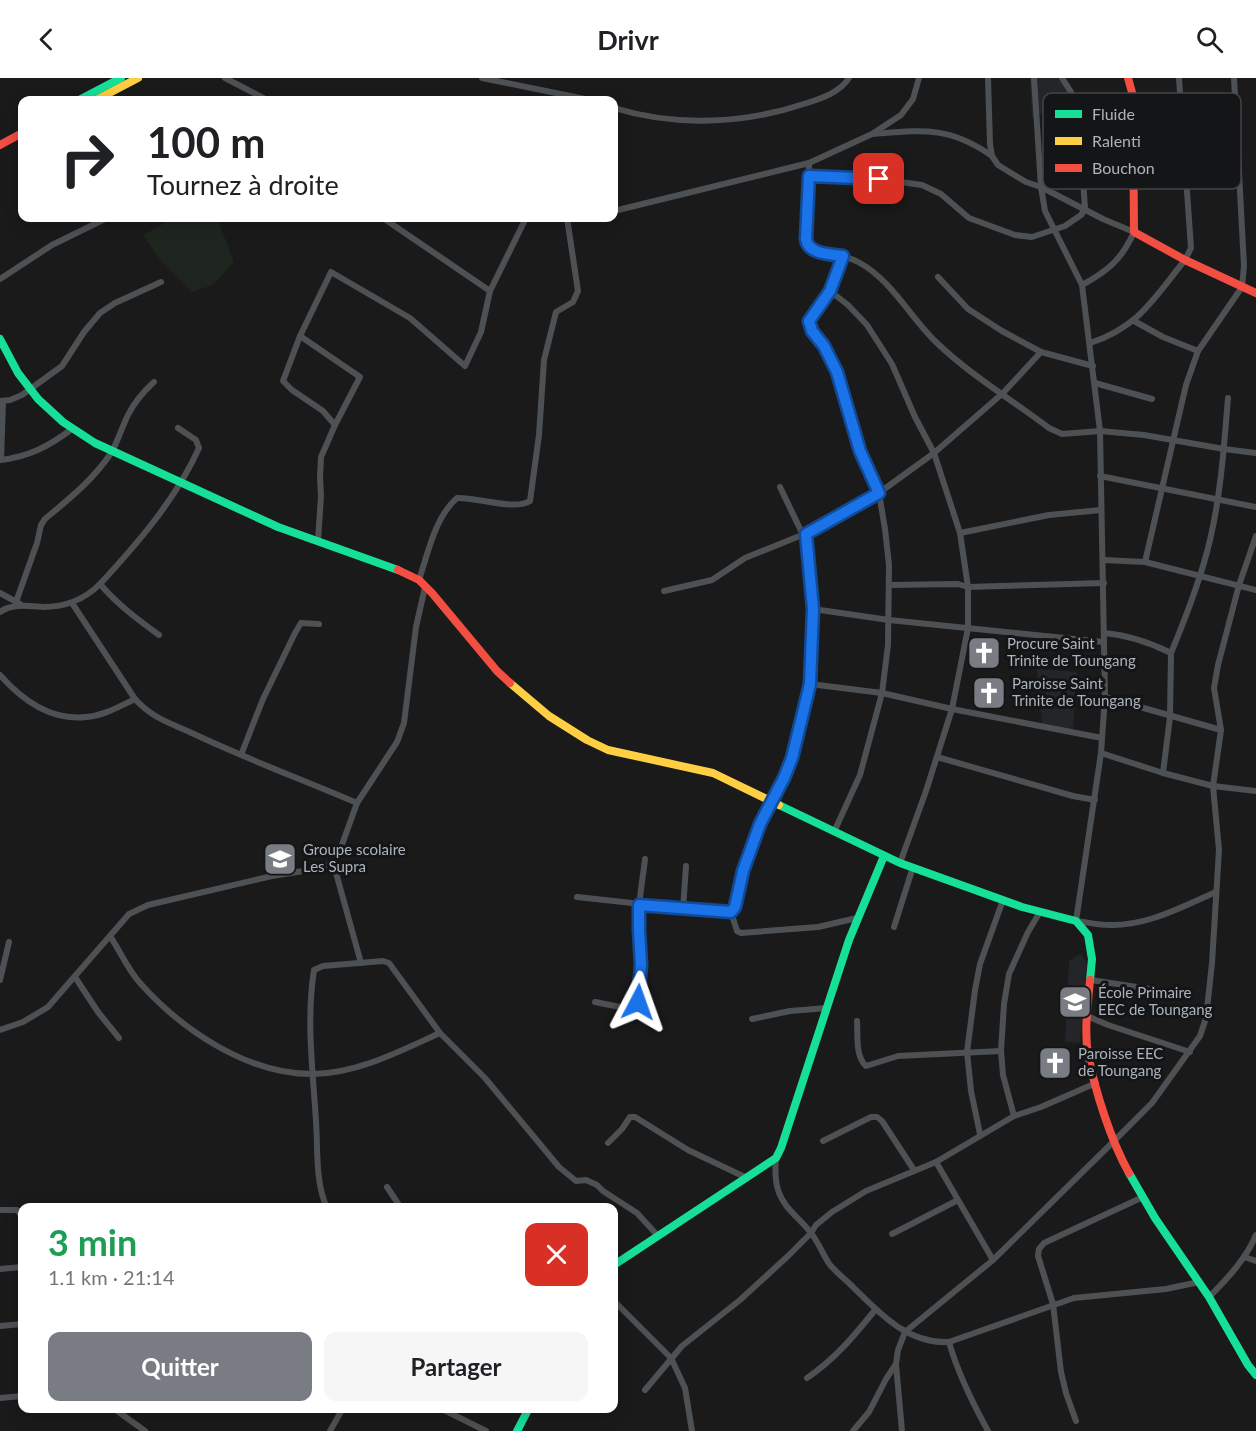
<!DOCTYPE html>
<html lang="fr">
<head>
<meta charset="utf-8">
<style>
  :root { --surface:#fff; --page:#f6f6f6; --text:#202124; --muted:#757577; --accent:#797d83 }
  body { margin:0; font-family:Lato,sans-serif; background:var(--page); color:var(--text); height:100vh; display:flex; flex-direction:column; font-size:22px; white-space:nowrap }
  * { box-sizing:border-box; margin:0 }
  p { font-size:20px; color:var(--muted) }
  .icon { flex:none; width:33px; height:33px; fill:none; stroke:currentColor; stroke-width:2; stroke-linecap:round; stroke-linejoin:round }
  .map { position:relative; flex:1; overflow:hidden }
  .panel { position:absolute; left:18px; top:1125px; width:600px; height:210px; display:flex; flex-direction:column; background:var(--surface); border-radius:12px; box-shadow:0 3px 15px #0003 }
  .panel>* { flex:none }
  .hud { position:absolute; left:18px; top:18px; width:600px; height:126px; border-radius:12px; box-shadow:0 3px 15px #0003; background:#fff; color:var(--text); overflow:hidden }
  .pin { position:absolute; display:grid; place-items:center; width:51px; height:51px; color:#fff; margin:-26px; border-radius:12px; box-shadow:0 3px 9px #0006 }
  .me { position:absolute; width:66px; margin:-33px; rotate:4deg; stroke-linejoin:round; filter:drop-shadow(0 0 4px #0008) }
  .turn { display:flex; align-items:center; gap:21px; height:126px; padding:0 30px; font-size:27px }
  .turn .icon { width:78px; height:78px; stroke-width:2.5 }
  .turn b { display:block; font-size:42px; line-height:51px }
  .round { display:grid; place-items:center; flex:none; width:63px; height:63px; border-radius:12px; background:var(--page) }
  .overview { display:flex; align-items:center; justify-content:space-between; height:102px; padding:0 30px }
  h1 { font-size:36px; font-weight:700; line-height:45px; color:#1e9e55 }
  .cta { display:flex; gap:12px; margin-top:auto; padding:12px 30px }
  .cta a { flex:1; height:69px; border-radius:12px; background:var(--accent); color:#fff; font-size:24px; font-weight:700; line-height:69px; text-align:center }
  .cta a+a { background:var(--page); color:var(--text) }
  header { display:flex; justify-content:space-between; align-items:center; height:78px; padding:0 30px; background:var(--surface); font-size:27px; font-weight:700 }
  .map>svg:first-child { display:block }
  .built { fill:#242528 }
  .green { fill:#1e251e }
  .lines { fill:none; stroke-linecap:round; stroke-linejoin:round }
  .street { stroke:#4e5154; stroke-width:6 }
  .fast { stroke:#16e098; stroke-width:8 }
  .slow { stroke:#ffcf43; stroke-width:8 }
  .jam { stroke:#f24e42; stroke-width:8 }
  .route-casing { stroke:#114b97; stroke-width:15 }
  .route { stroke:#1a73e8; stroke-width:10 }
  .labels { text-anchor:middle; stroke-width:6; stroke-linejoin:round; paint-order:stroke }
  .poi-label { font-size:15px; fill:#acb3bb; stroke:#141517; text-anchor:start }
  .key { fill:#141517; stroke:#424448; stroke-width:1.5 }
  .key-label { font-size:16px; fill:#acb3bb }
</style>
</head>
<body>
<header><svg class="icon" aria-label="back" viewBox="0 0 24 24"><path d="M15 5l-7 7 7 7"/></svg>Drivr<svg class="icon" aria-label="search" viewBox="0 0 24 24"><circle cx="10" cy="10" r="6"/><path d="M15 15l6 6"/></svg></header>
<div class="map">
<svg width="1256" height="1353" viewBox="0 0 1256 1353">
  <rect width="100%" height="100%" fill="#1a1a1b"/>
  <g class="built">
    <path d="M 1030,0 L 1059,0 L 1075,23 L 1032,39 Z"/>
    <path d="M 1037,591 L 1077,594 L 1073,652 L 1042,645 Z"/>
    <path d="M 1080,876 L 1087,884 L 1080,965 L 1065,964 L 1069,883 Z"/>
  </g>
  <path class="green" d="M 174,140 L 217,140 L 234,184 L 213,207 L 192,214 L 161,183 L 143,157 Z"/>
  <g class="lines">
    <g class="street">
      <path d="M 225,0 L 267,22"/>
      <path d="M 482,0 L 590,22"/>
      <path d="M 988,0 L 990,66 L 992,78 L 998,87 L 1026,104 L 1041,109 L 1103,141 L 1134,154 C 1122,181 1108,193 1082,207 L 1100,353 L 1105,619 L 1101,675 L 1076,843 C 1087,844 1098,847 1109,847 C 1148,848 1181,829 1216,814"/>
      <path d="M 1034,0 L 1041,109 L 1045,133 L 1082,207"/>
      <path d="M 614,30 C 676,49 745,46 807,25 C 823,20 840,14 849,0"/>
      <path d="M 873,56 C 923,52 949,48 992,78"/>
      <path d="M 809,85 L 807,167 L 811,172 C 827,175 846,177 860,185 C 892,203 910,239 936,264 C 969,296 1012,322 1049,350 L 1062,356 L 1100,353 L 1144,357 L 1224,371 L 1256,375"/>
      <path d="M 809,98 L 879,101 L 922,107 L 941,116 L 969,140 L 1015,157 L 1032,159 L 1065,148 L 1081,137 L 1085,131 L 1078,25 L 1062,0"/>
      <path d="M 614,133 L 809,85 L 872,56 L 901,37 L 913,21 L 919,0"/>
      <path d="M 383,140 L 490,213"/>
      <path d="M 938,199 L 968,231 L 1002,253 L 1041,274 L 1093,288"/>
      <path d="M 0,201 L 52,167 L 107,140"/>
      <path d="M 830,213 L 848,227 L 867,247 L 892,286 L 915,339 L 934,375 L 960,455 L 968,509 L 968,550 L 952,631 L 926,713 L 900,785"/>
      <path d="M 1134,243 L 1163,259 L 1198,273"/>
      <path d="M 300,258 L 360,299 L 335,347 L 321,379 L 320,399 L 321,418 L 318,463"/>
      <path d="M 1090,265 C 1139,249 1154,220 1185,182 L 1191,170 L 1179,0"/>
      <path d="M 1095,305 L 1152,321"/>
      <path d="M 0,323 L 10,322 L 22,317 L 62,288 L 84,254 L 100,235 L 115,225 L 161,204"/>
      <path d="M 335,347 L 323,333 L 292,312 L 283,303 L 300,258 L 331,194 L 410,240 L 465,288 L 481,254 L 490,213 L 526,140"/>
      <path d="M 0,382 C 29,379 49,368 72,351"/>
      <path d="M 1,382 L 3,323"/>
      <path d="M 1100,398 L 1256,429"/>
      <path d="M 780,409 L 803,457"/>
      <path d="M 960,455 L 1049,437 L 1101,432"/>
      <path d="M 806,456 L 865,425 L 934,375 L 1003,315 L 1041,274"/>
      <path d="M 1103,482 L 1145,484 L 1256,512"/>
      <path d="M 1145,484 L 1186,307 L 1198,273 L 1242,209 L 1244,188 L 1234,0"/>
      <path d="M 419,502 C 428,475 435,439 457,420 C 476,419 515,433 530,423 L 539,357 L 544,282 L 556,234 L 573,224 L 578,213 L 567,140"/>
      <path d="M 100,506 C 117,526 137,541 159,557"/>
      <path d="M 889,507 L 958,506 L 968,509 L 1104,505"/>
      <path d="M 664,513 L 712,502 L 745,480 L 802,457"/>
      <path d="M 0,515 L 20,526"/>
      <path d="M 16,524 L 37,465 L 41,447 L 45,441 C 69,421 94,401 111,375 C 118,363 122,349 128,337 C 134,325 144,313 154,304"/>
      <path d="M 72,525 L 135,621 C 153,641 171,645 194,656 C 247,681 303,702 357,725"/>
      <path d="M 813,531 L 889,542 L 1104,564"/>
      <path d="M 0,534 C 12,525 29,528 43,529 C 66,529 84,522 100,506 C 138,465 176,421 199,370 L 196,362 L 178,350"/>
      <path d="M 1104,555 C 1128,557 1149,564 1171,575 L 1170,639 L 1163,695"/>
      <path d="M 1171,575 C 1186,539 1201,501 1210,462 C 1221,415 1224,368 1228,320"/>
      <path d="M 0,597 C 22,622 51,643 86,639 C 103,638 120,628 135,621"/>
      <path d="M 810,606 L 882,615 L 952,631 L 1102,660"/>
      <path d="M 1105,619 L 1221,652"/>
      <path d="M 1101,675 L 1163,695 L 1213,708 L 1256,713"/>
      <path d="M 241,677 L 263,621 L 295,555 L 301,545 L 319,546"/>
      <path d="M 937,679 L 1073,718 L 1095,722"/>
      <path d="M 834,754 L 860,697 L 882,615 L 888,567 L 889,487 L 885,451 L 879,415 L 860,373 L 837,294 L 824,269 L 812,253 L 809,243 L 830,213 L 843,178"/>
      <path d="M 333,784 L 361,885"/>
      <path d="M 577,819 L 724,835 L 731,834 L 735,829 L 743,793 L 761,746 L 784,700 L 792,680 L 810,606 L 813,531 L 806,456"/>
      <path d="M 683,831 L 686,788"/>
      <path d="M 731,834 L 737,853 L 741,855 L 818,849 L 857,840"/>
      <path d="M 894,849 L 913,789"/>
      <path d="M 110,858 C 120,873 128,892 140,905 C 182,952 248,997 314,996 C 359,995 400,973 440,955"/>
      <path d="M 75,899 L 98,934 L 119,960"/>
      <path d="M 0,902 L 9,864"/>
      <path d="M 1091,902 L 1176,915"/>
      <path d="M 595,924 L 630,931 L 635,931 C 647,909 638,862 639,837 C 639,818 643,800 645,781"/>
      <path d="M 1087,938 L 1108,947 L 1190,974"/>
      <path d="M 752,941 L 790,933 L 827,930"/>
      <path d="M 857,943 C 858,957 855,978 866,988 L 898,978 L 1001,973"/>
      <path d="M 0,952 L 23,944 L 48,929 L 129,836 L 148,827 L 272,798 L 322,790 L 333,784 L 339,775 L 357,725 L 397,664 L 404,645 L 416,549 L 425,509"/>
      <path d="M 1014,1038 L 1003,997 L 1001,973 L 1004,926 L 1009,896 L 1028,854 L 1040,834"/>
      <path d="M 980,1056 L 971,1013 L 967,974 L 975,912 L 980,886 L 1003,822"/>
      <path d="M 823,1063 L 871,1039 L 877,1039 L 882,1043 L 914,1092"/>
      <path d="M 608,1065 L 622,1051 L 630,1039 L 635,1039 L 688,1072 L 747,1100"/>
      <path d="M 776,1080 C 775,1091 775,1102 778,1112 C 784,1131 800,1140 811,1155 C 819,1165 823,1177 830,1187 C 837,1195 846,1202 853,1209 C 880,1236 908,1266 949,1264 L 1074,1220 L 1166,1211 L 1199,1204"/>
      <path d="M 936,1084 L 993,1182"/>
      <path d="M 387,1109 L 401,1130"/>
      <path d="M 327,1130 C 315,1104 318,1071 316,1043 C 313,994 306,942 314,892 L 323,888 L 383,883 L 389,885 L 440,955 L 485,1000 L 559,1089 L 576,1103 L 586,1102 L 597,1107 L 603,1113 L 637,1135 L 658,1158"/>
      <path d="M 0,1132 L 17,1132 L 22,1138"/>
      <path d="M 892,1156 L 958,1122"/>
      <path d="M 1244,1179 L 1256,1183"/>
      <path d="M 0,1191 L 22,1189"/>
      <path d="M 1209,1219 C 1227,1201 1246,1181 1256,1157"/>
      <path d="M 614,1223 L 671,1280 L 685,1310 L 692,1353"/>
      <path d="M 0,1248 L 22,1246"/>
      <path d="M 949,1264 C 958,1296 972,1324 988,1353"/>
      <path d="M 807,1300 C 835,1281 854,1258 875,1232"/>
      <path d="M 645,1312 L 682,1268 L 740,1222 L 788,1178 L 811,1155 L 816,1147 L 832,1134 L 866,1113 L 936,1084 L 1014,1038 L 1041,1029 L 1096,1005"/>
      <path d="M 0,1320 L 22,1318"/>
      <path d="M 113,1330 L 145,1353"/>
      <path d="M 440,1330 L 486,1353"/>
      <path d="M 1076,1343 L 1066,1315 L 1061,1294 L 1053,1226 L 1038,1178 L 1039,1171 L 1044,1165 L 1143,1119"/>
      <path d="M 330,1353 L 343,1330"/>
      <path d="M 853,1353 L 869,1334 L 886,1301 L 896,1286"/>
      <path d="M 902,1353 L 896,1286 L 898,1272 L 905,1254 L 993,1182 L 1114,1063 L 1152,1025 L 1200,958 L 1206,940 L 1212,885 L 1219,772 L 1213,708 L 1221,652 L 1214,610 L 1218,587 L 1239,507 L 1256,458"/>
    </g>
    <g class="fast">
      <path d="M 79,22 L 121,0"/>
      <path d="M 0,261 L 18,295 L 38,321 L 63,344 L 95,365 L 278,449 L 398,492"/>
      <path d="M 779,727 L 900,785 L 1022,829 L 1076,843 L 1088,857 L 1092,881 L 1090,902"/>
      <path d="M 1129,1095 L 1155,1140 L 1209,1219 L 1248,1287 L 1256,1297"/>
      <path d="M 614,1187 L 776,1080 L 781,1070 L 849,862 L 884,778"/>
      <path d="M 517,1353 L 529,1330"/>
    </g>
    <g class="slow">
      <path d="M 96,22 L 138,0"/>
      <path d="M 510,605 L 549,638 L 587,662 L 608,672 L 713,695 L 779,727"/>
    </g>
    <g class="jam">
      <path d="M 1128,0 L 1133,18 L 1134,154 L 1185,182 L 1256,215"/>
      <path d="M 0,67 L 22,55"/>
      <path d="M 398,492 L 419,502 L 432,515 L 497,593 L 510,605"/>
      <path d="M 1090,902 C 1088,926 1084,952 1088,976 C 1095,1013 1111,1063 1129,1095"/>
    </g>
  </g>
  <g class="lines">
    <defs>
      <path id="route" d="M 638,924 L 641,887 L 639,852 L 639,827 L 731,834 L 735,829 L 743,793 L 760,746 L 784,700 L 792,680 L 810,606 L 813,531 L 806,456 L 879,415 L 860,373 L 837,294 L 824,268 L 812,253 L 809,243 L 830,213 L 843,178 C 829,176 808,176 806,161 L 809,98 L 879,101"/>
    </defs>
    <use href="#route" class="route-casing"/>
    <use href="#route" class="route"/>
  </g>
  <defs>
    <symbol id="church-square" viewBox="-11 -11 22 22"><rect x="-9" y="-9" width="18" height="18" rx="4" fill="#797d83" stroke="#141517"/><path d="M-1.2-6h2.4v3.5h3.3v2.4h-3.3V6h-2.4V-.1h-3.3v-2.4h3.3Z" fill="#fff"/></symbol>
    <symbol id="school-square" viewBox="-11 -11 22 22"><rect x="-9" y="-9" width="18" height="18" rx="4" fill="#797d83" stroke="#141517"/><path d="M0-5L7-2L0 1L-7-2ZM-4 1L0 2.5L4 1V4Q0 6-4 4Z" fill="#fff"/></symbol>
  </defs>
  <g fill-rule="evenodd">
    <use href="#church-square" x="965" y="556" width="38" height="38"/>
    <use href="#church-square" x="970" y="596" width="38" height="38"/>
    <use href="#school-square" x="261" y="762" width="38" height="38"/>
    <use href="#school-square" x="1056" y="905" width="38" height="38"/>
    <use href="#church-square" x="1036" y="966" width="38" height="38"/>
  </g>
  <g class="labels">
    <g class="poi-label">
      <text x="1007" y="571">Procure Saint<tspan x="1007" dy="17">Trinite de Toungang</tspan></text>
      <text x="1012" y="611">Paroisse Saint<tspan x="1012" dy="17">Trinite de Toungang</tspan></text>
      <text x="303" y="777">Groupe scolaire<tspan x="303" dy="17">Les Supra</tspan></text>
      <text x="1098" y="920">École Primaire<tspan x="1098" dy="17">EEC de Toungang</tspan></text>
      <text x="1078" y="981">Paroisse EEC<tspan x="1078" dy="17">de Toungang</tspan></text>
    </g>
  </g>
  <rect x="1043" y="15" width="198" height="96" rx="9" class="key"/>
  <rect x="1055" y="32" width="27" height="8" fill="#16e098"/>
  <rect x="1055" y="59" width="27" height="8" fill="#ffcf43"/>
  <rect x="1055" y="86" width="27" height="8" fill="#f24e42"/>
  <g class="key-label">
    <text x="1092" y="42">Fluide</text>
    <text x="1092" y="69">Ralenti</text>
    <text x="1092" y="96">Bouchon</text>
  </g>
</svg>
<div class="pin" style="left:879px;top:101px;background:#d93025"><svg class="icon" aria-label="arrive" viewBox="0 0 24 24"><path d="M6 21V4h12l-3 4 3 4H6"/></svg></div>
<svg class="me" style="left:638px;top:924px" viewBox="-20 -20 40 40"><path d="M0-17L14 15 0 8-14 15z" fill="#1a73e8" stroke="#fff" stroke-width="4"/></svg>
<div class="hud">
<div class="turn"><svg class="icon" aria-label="right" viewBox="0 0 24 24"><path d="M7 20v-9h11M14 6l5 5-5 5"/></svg><div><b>100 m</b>Tournez à droite</div></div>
</div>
<section class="panel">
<div class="overview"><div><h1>3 min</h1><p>1.1 km · 21:14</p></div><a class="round" style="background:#d93025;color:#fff"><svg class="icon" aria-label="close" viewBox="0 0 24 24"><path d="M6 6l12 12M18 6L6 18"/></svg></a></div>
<div class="cta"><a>Quitter</a><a>Partager</a></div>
</section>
</div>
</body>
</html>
